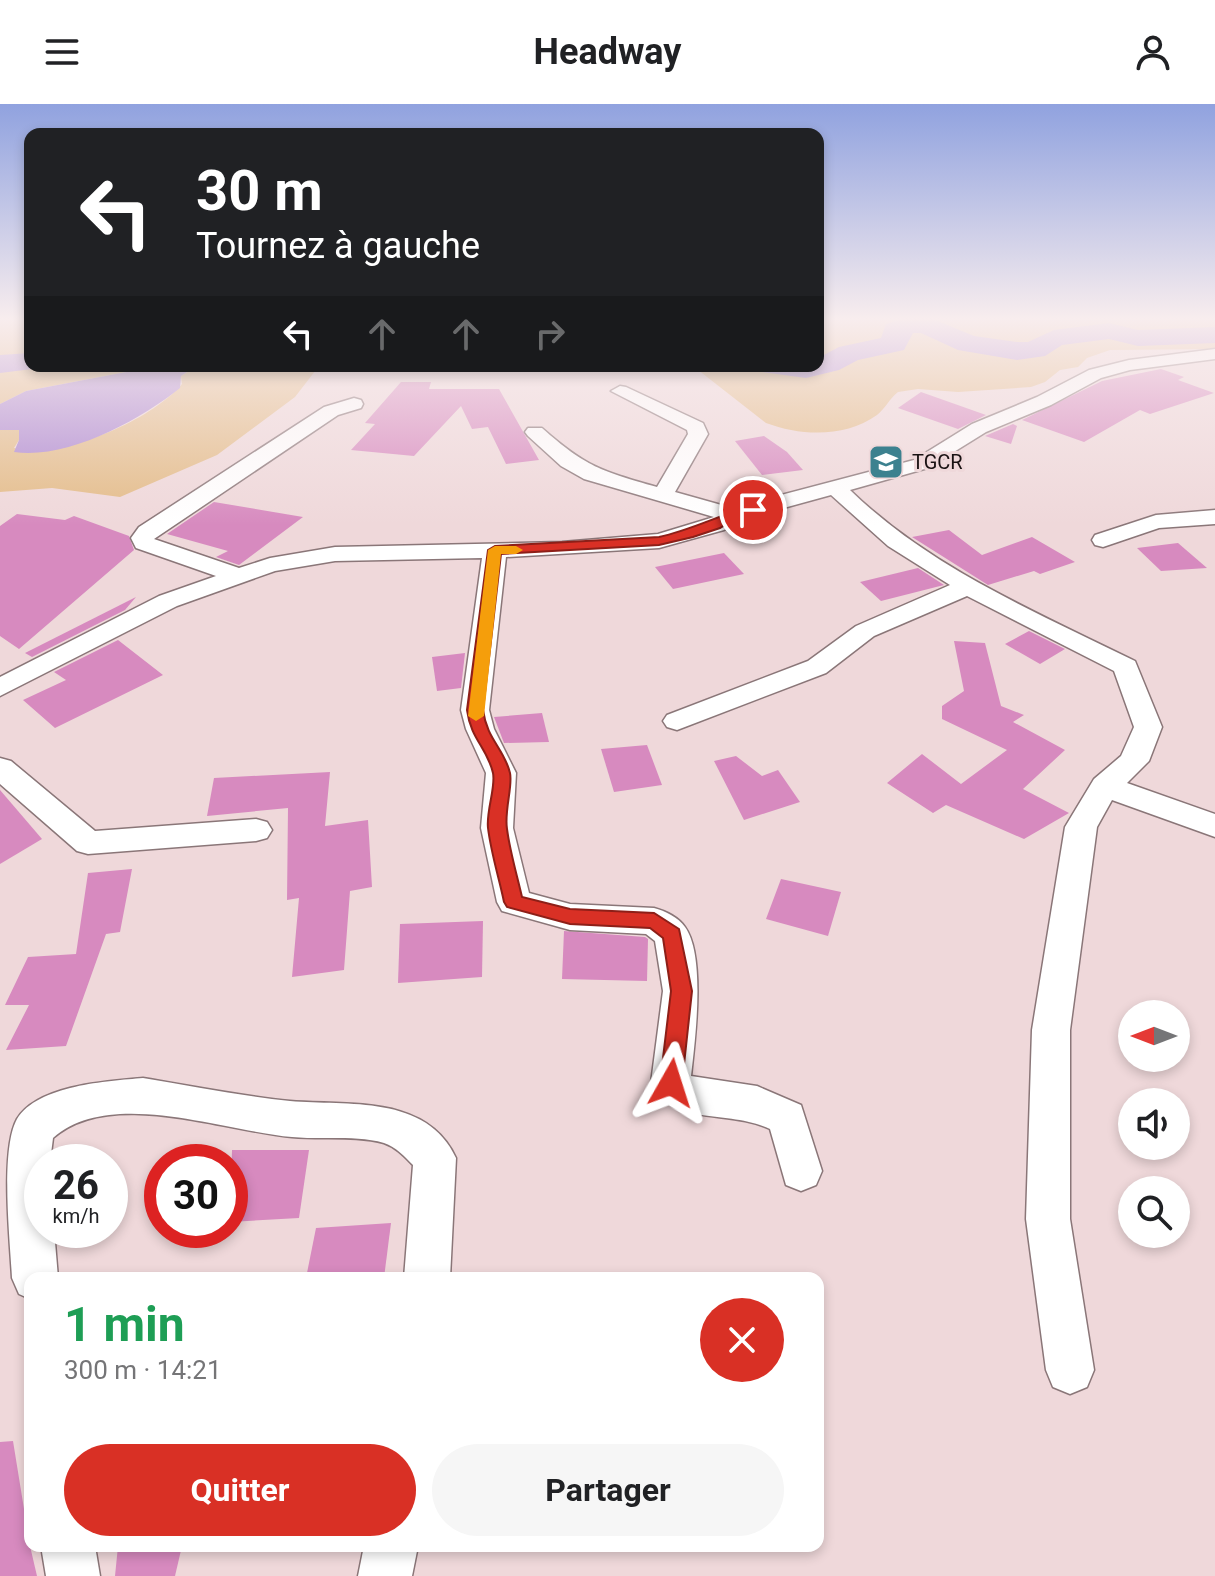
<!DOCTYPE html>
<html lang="fr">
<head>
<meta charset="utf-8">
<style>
  :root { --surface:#fff; --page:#f6f6f6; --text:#202124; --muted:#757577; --accent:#d93025 }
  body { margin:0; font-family:Roboto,sans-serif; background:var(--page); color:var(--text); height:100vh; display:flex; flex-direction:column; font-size:30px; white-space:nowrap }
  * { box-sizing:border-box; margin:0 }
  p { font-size:26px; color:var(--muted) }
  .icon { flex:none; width:44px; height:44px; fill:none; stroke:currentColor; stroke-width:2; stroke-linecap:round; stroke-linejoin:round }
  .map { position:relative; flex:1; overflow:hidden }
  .drawer { position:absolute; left:24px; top:1168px; width:800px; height:280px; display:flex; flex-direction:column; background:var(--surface); border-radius:16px; box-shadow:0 4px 12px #0003 }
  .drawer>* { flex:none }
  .banner { position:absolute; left:24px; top:24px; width:800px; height:244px; border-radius:16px; box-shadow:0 4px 12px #0003; background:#202124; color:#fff; overflow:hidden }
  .needle { width:52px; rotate:270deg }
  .buttons { position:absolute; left:1118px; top:896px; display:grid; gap:16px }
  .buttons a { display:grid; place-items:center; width:72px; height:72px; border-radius:50%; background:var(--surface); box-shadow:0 4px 12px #0003; font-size:40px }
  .speed { position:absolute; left:24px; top:1040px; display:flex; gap:16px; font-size:40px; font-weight:700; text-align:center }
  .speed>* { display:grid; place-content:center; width:104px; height:104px; border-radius:50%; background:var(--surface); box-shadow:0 4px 12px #0003; line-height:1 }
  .speed small { font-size:20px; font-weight:400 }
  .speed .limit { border:12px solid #d22; background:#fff; color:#111 }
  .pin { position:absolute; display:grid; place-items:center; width:68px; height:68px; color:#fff; margin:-34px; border:4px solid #fff; border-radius:50%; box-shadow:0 2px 8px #0007 }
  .me { position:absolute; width:88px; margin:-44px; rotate:6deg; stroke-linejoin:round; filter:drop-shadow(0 0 6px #0008) }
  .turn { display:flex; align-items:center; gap:28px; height:168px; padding:0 40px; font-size:36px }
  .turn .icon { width:104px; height:104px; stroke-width:2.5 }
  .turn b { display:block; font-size:56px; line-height:68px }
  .lanes { display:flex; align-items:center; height:76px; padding:0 40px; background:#0003; justify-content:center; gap:40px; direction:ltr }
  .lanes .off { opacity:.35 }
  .round { display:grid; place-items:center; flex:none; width:84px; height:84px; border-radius:42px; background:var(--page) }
  .headline { display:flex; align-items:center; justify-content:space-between; height:136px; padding:0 40px }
  h1 { font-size:48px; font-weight:700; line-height:60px; color:#1e9e55 }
  .button { display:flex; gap:16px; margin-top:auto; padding:16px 40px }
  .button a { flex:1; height:92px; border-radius:48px; background:var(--accent); color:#fff; font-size:32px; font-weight:700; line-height:92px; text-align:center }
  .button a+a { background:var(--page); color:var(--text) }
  header { display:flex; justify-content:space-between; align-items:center; height:104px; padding:0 40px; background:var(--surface); font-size:36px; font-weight:700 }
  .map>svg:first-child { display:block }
  .green { fill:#e3bb87 }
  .water { fill:#ac86d1 }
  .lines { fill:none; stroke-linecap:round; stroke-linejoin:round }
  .river { fill:#ac86d1; fill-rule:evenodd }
  .building { fill:#d78abf }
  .minor-casing { stroke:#8a7678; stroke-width:3 }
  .minor { fill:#fff; fill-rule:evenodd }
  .route { fill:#d93025; stroke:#8d1f18; stroke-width:2 }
  .slow { fill:#f59e0b }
  .labels { text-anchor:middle; stroke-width:6; stroke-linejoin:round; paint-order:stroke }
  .far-poi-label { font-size:20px; fill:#191213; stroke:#efd8da; text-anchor:start }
</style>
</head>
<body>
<header><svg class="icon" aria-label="menu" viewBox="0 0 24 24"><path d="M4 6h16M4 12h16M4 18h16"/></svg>Headway<svg class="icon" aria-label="person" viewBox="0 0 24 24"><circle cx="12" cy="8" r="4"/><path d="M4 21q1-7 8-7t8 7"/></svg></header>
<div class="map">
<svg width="1215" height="1472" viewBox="0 0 1215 1472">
  <rect width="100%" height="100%" fill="#efd8da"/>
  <g class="green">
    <path d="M 0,215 L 30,215 L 30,262 L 158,262 L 26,287 L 0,300 Z"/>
    <path d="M 818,215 L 1215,215 L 1215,245 L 1110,246 L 1087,254 L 1078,263 L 1060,266 L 1045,278 L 1031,283 L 958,288 L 918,285 L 898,288 C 889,295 885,305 877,311 C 845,334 801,332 766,319 L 693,262 L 818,262 Z"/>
    <path d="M 191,262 L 319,262 L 295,293 L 217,351 L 120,393 L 52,384 L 0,388 L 0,326 L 19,326 L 19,336 L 14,344 C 63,354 149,318 182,280 L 181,272 L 192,265 Z"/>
  </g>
  <path class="water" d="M 158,262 L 193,264 L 181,272 L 180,284 C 140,316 67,356 14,348 L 19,336 L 19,326 L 0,326 L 0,300 L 26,287 Z"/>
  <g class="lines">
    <g class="river">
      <path d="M 901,215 L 933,215 L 974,232 L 1017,238 L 1028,238 L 1054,226 L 1109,219 L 1138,226 L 1215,223 L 1215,239 L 1138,242 L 1109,235 L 1062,241 L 1045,252 L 1017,256 L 958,246 L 921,229 L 913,229 L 904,246 L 858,256 L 839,266 L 806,274 L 762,268 L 757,262 L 818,262 L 818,254 L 839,243 L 881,234 L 886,220 Z"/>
      <path d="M 30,249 L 30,262 L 42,262 L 40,264 L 0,269 L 0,251 Z"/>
    </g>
  </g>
  <g class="building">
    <path d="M 1161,265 L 1184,273 L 1178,276 L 1214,289 L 1150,310 L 1140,306 L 1084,338 L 1022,316 L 1102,277 Z"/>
    <path d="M 401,278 L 431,278 L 429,285 L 499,285 L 539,356 L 506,360 L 488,323 L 472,325 L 461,302 L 414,352 L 351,346 L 375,320 L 365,319 Z"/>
    <path d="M 921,288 L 986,311 L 958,325 L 898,304 Z"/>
    <path d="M 1013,320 L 1017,322 L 1011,340 L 985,332 Z"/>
    <path d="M 764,332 L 787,348 L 803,366 L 762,371 L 735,337 Z"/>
    <path d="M 214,398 L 303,413 L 239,461 L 216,453 L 228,447 L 167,430 Z"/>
    <path d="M 17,410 L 65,416 L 74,412 L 129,432 L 134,446 L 19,545 L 0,532 L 0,422 Z"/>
    <path d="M 949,426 L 982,451 L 1032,433 L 1075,458 L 1040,470 L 1034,467 L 988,481 L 912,433 Z"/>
    <path d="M 1178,439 L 1207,464 L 1161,467 L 1137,444 Z"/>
    <path d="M 724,449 L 744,470 L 673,485 L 655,463 Z"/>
    <path d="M 918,464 L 944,481 L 881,497 L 860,478 Z"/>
    <path d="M 136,493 L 125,506 L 32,553 L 25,549 Z"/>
    <path d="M 1029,527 L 1065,545 L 1040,560 L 1005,540 Z"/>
    <path d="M 118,536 L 163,571 L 55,624 L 23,596 L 66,576 L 54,568 Z"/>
    <path d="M 954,537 L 985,539 L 1001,602 L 1024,611 L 1013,618 L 1065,646 L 1023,685 L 1069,709 L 1024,735 L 946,701 L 933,709 L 887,679 L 922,650 L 961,680 L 1007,646 L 942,615 L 942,602 L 964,587 Z"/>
    <path d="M 465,549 L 461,584 L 437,587 L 432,553 Z"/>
    <path d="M 542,609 L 549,638 L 504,639 L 494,613 Z"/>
    <path d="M 647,641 L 662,681 L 614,688 L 601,645 Z"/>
    <path d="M 736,652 L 762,672 L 778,666 L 800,698 L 744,716 L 714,657 Z"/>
    <path d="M 330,668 L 325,722 L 368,716 L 372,783 L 350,787 L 344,866 L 292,873 L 299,794 L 287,796 L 288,704 L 207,712 L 214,674 Z"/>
    <path d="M 0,686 L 42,735 L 0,760 Z"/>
    <path d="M 132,765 L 120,828 L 106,830 L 66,942 L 6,946 L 29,901 L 5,901 L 28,853 L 76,850 L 88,769 Z"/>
    <path d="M 781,775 L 841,788 L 828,832 L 766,815 Z"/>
    <path d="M 483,817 L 482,873 L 398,879 L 400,820 Z"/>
    <path d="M 564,827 L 645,833 L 648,835 L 647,877 L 562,875 Z"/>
    <path d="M 232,1046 L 309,1046 L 299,1114 L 230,1118 Z"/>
    <path d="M 391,1119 L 384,1174 L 306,1174 L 316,1124 Z"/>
    <path d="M 13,1337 L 30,1442 L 37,1472 L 0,1472 L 0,1338 Z"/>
    <path d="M 118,1442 L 182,1442 L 175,1472 L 115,1472 Z"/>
  </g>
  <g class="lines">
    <defs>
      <g id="minor">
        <path d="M 1215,245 L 1215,255 L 1130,266 L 1101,274 L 1051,301 L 986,328 L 928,364 L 850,386 C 930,464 1036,508 1135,557 L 1162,623 L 1149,657 L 1127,679 L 1215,710 L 1215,733 L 1112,696 L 1097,723 L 1070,926 L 1070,1115 L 1094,1266 L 1087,1283 L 1070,1290 L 1053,1283 L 1046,1266 L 1026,1115 L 1032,926 L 1065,723 L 1094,675 L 1121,652 L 1134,623 L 1114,567 L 967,492 L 874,532 L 826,569 L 677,626 L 667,623 L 663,617 L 667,611 L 808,557 L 856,522 L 950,481 L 888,442 L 831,391 L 740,416 L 724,426 L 659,444 L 506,453 L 489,606 L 494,625 L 516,669 L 513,724 L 529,789 L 570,800 L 654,804 C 665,807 678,813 685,823 C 706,852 695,937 691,972 L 757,982 L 801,1001 L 822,1067 L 816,1081 L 801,1087 L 786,1081 L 770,1025 C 728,1005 672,1023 651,979 L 663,887 L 655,837 L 646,830 L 570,826 L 502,807 L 497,798 L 481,724 L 486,669 L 466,625 L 461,606 L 482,454 L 335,457 L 275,467 L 177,502 L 0,592 L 0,573 L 159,492 L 216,472 L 136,444 L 131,434 L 139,423 L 324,303 L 354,294 L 361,296 L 363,300 L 361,304 L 338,311 L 154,435 L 239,464 L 270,454 L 335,443 L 562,438 L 658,430 L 714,413 L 584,375 L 561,362 L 528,332 L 525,328 L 528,324 L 542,324 C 586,363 601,367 657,383 L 688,330 L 687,326 L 611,287 L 620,282 L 626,283 L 703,319 L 708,330 L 675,388 L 732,404 L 914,356 L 972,320 L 1037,293 L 1089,266 L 1129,256 Z"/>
        <path d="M 1215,406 L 1215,420 L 1159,424 L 1103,443 L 1095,441 L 1092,436 L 1095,431 L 1156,411 Z"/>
        <path d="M 0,654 L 11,657 L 95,727 L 256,715 L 267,718 L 272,726 L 267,734 L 256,737 L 88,750 L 77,747 L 0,680 Z"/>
        <path d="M 143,974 C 192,982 241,992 290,997 C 347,1002 427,990 456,1054 L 450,1174 L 404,1174 L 413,1061 C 405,1053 396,1043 384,1039 C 355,1031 322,1036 292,1033 C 223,1027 110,983 53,1034 L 50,1058 L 42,1058 L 42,1126 L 54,1126 L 58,1174 L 30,1174 L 30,1195 L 19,1190 L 12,1174 C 10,1136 0,1046 17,1015 C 38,981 108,977 143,974 Z"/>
        <path d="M 41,1442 L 95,1442 L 100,1472 L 46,1472 Z"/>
        <path d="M 364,1442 L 418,1442 L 412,1472 L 358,1472 Z"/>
      </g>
    </defs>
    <use href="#minor" class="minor-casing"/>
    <use href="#minor" class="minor"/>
  </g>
  <linearGradient id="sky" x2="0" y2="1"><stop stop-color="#90a2df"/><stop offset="0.51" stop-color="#f8edee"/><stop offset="1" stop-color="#f8edee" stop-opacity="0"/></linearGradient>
  <rect width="1215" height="421" fill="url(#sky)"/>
  <path class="route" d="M 753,402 L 759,406 L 758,409 L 736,414 L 720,424 L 693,433 L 659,441 L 501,450 L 483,606 C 487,636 504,644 510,669 C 513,682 504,707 507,725 C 510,748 517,771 522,793 L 570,805 L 654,809 L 679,825 L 692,887 L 682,979 L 679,986 L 671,988 L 663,986 L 660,979 L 671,887 L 663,834 L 650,824 L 570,820 L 507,803 L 504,798 C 499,774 491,749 488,724 C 486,707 496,683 493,669 C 487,643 471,636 467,606 L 488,446 L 495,442 L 659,433 C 692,426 721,410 753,402 Z"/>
  <path class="slow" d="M 495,442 L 516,442 L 523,446 L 516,450 L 501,450 L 484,612 L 476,617 L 468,612 L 488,446 Z"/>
  <defs>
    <symbol id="school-square" viewBox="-11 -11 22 22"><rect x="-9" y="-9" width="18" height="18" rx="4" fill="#3c818f" stroke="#efd8da"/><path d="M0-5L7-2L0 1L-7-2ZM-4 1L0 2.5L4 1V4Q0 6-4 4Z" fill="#fff"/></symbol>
  </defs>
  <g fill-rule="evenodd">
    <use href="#school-square" x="866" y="338" width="40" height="40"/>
  </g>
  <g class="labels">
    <g class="far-poi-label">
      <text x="912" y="365">TGCR</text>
    </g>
  </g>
</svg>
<div class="buttons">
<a><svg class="needle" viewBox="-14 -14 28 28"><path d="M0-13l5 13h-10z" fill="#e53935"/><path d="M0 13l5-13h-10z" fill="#757577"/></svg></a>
<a><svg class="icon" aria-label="sound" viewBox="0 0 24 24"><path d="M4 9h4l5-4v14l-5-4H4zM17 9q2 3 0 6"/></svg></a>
<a><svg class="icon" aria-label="search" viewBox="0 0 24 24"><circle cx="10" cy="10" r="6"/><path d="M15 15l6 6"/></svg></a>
</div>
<div class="speed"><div>26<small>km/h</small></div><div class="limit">30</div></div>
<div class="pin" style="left:753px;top:406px;background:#d93025"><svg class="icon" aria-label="arrive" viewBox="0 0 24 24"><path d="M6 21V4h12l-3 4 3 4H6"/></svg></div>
<svg class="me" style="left:671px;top:979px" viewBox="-20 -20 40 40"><path d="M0-17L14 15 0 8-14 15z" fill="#d93025" stroke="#fff" stroke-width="4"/></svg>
<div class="banner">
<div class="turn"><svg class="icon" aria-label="left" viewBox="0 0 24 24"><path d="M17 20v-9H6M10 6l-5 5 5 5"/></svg><div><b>30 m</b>Tournez à gauche</div></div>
<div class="lanes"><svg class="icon" aria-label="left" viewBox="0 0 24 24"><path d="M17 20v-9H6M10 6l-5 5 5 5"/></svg><svg class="icon off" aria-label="ahead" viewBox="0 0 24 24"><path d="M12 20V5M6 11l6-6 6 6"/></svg><svg class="icon off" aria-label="ahead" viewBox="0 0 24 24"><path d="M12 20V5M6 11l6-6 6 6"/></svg><svg class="icon off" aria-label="right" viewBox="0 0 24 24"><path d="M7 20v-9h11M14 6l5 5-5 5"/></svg></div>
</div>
<section class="drawer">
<div class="headline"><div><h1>1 min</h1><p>300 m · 14:21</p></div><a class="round" style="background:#d93025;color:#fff"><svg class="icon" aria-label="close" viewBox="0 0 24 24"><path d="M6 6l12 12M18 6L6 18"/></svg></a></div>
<div class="button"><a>Quitter</a><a>Partager</a></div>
</section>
</div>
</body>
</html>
